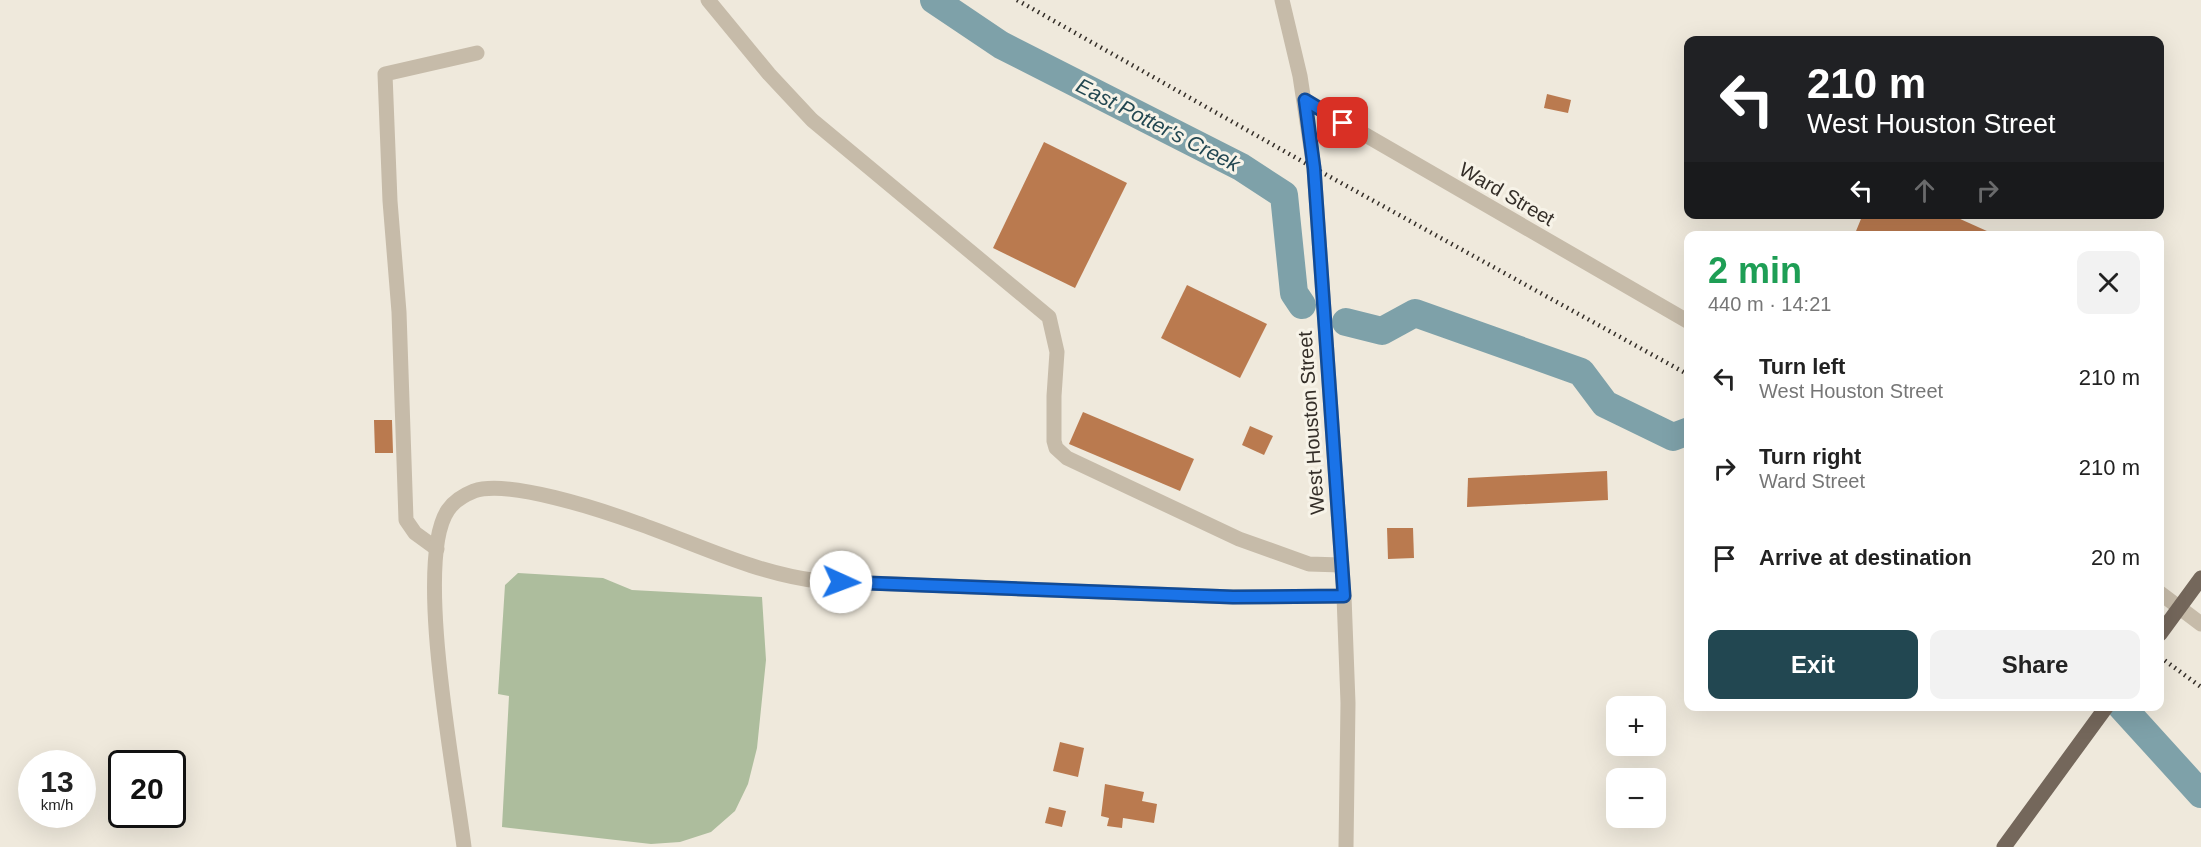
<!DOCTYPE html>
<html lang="en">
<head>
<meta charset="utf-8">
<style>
  :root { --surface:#fff; --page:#f2f2f2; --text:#222; --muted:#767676; --accent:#224751 }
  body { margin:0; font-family:Arial,sans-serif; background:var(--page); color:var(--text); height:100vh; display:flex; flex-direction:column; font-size:22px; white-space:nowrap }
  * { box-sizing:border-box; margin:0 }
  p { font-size:20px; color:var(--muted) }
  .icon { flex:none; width:33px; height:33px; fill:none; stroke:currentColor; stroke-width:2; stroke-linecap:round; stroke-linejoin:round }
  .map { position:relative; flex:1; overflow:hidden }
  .details { position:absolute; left:1684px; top:231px; width:480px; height:480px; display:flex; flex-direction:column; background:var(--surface); border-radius:12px; box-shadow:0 6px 24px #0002 }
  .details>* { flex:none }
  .top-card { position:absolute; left:1684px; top:36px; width:480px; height:183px; border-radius:12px; box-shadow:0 6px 24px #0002; background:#202124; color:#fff; overflow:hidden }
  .fabs { position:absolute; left:1606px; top:696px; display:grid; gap:12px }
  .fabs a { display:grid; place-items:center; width:60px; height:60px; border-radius:12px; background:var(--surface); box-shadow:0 6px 24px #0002; font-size:30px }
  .speed { position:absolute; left:18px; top:750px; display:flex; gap:12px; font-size:30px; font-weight:700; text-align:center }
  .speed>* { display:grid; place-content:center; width:78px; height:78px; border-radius:50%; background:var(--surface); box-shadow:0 6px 24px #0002; line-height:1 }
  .speed small { font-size:15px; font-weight:400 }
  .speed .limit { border:3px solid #111; border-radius:9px; background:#fff; color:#111 }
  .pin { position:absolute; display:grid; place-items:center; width:51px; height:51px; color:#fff; margin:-26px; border-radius:12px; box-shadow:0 3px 9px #0006 }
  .me { position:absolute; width:66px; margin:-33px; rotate:92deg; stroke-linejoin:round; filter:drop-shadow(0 0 4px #0008) }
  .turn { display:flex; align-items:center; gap:21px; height:126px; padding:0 24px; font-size:27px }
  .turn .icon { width:78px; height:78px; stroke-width:2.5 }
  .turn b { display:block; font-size:42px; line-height:51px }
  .lanes { display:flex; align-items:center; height:57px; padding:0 24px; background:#0003; justify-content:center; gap:30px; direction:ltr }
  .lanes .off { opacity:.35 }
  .round { display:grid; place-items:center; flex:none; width:63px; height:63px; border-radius:12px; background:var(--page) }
  .headline { display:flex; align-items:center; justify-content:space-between; height:102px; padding:0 24px }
  h1 { font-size:36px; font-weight:700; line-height:45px; color:#1e9e55 }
  .cta { display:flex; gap:12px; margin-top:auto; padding:12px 24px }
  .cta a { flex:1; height:69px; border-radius:12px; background:var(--accent); color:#fff; font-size:24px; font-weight:700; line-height:69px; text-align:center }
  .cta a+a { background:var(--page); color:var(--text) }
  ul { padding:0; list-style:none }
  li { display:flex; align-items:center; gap:18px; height:90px; padding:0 24px }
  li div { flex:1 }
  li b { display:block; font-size:22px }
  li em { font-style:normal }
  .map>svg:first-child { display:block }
  .green { fill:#adbd9d }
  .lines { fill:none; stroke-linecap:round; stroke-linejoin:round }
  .river { stroke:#7ea1a9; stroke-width:28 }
  .building { fill:#ba7a4f }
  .minor { stroke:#c6bba9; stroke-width:15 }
  .major { stroke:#74675b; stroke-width:15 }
  .rail { stroke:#342e28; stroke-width:4.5; stroke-dasharray:1.5 4.5; stroke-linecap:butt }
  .major-bridge { stroke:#74675b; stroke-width:15 }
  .route-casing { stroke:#114b97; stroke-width:15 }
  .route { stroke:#1a73e8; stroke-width:10 }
  .labels { text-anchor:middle; stroke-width:6; stroke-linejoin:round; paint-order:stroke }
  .street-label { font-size:20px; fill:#342e28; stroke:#f7f3e8 }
  .water-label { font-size:21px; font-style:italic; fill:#224751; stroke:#f7f3e8 }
</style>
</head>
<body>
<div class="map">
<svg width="2201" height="847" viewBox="0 0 2201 847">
  <rect width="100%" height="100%" fill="#efe9dc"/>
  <path class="green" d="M 518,573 L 603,578 L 632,590 L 762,597 L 766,660 L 757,748 L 748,784 L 735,811 L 711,832 L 680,842 L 651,844 L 502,827 L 509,696 L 498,694 L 505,585 Z"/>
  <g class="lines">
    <g class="river">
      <path d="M 934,0 L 1001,45 L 1241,167 L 1284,195 L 1294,293 L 1302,305"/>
      <path d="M 1346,322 L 1382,331 L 1415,313 L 1581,372 L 1605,404 L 1673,437 L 1689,431"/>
      <path d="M 2121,706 L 2201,794"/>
    </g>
  </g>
  <g class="building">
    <path d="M 1547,94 L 1571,100 L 1568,113 L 1544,108 Z"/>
    <path d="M 1044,142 L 1127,183 L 1075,288 L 993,248 Z"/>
    <path d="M 1863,214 L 1949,214 L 1998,236 L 1854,236 Z"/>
    <path d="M 1187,285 L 1267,324 L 1240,378 L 1161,338 Z"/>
    <path d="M 1083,412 L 1194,459 L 1180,491 L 1069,444 Z"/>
    <path d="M 374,420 L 392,420 L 393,453 L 375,453 Z"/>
    <path d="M 1250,426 L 1273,436 L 1264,455 L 1242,445 Z"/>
    <path d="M 1607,471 L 1608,500 L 1467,507 L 1468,478 Z"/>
    <path d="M 1387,528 L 1413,528 L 1414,558 L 1388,559 Z"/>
    <path d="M 1060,742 L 1084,748 L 1078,777 L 1053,771 Z"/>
    <path d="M 1105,784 L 1144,792 L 1142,801 L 1157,804 L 1154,823 L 1123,818 L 1122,828 L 1107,826 L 1109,818 L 1101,816 Z"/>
    <path d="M 1049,807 L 1066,811 L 1062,827 L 1045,823 Z"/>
  </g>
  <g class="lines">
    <g class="minor">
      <path d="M 708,0 L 769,74 L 812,120 L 1049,317 L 1057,352 L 1054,396 L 1054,441 L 1056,448 L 1067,458 L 1239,539 L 1309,564 L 1341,565"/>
      <path d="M 1282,0 L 1300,76 L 1314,168 L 1344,596 L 1348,703 L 1346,847"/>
      <path d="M 1305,100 L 1689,322"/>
      <path d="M 437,549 L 415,533 L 406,520 L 399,312 L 390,201 L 385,74 L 477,53"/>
      <path d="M 2160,593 L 2201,624"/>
      <path d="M 464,847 C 456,780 413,561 448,510 C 454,501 464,495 474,491 C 508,479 601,510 637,523 C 697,544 754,573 818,581 L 1233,597 L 1344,596"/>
    </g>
    <path class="major" d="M 2004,847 L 2107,706"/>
    <g class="rail">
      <path d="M 1017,0 L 1314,168 L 1689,375"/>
      <path d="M 2160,657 L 2201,687"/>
    </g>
    <path class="major-bridge" d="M 2160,634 L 2201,578"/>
  </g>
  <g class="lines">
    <defs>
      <path id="route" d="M 841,582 L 1233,597 L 1344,596 L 1314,168 L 1305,100 L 1343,123"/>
    </defs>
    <use href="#route" class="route-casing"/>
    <use href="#route" class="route"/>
  </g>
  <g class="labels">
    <g class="street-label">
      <text transform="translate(1507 194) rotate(30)" y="7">Ward Street</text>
      <text transform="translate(1311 423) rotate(-94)" y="7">West Houston Street</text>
    </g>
    <g class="water-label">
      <text transform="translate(1158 125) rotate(27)" y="7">East Potter's Creek</text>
    </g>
  </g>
</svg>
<div class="fabs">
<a>+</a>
<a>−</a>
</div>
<div class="speed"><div>13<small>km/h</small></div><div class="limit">20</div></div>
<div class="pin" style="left:1343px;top:123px;background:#d93025"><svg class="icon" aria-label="arrive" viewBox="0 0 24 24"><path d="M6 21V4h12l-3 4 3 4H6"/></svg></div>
<svg class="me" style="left:841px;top:582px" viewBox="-20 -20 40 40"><circle r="19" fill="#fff"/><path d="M0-13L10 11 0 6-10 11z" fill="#1a73e8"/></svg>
<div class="top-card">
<div class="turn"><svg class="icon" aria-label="left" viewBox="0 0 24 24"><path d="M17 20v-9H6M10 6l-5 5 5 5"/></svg><div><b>210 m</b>West Houston Street</div></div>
<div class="lanes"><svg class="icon" aria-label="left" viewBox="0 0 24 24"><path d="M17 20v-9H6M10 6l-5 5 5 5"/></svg><svg class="icon off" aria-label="ahead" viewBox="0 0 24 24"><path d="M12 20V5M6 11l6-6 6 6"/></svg><svg class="icon off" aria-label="right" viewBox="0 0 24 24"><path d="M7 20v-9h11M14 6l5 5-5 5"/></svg></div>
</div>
<section class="details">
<div class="headline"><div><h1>2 min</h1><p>440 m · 14:21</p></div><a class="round"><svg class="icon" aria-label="close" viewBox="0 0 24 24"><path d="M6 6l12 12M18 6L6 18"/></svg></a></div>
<ul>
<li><svg class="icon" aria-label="left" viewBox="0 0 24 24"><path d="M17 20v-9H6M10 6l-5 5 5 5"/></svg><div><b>Turn left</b><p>West Houston Street</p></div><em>210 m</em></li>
<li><svg class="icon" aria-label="right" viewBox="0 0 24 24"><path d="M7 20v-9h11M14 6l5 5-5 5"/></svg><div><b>Turn right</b><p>Ward Street</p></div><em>210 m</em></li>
<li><svg class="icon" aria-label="arrive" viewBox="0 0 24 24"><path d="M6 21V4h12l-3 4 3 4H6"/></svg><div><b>Arrive at destination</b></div><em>20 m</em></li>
</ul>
<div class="cta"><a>Exit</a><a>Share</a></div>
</section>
</div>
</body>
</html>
